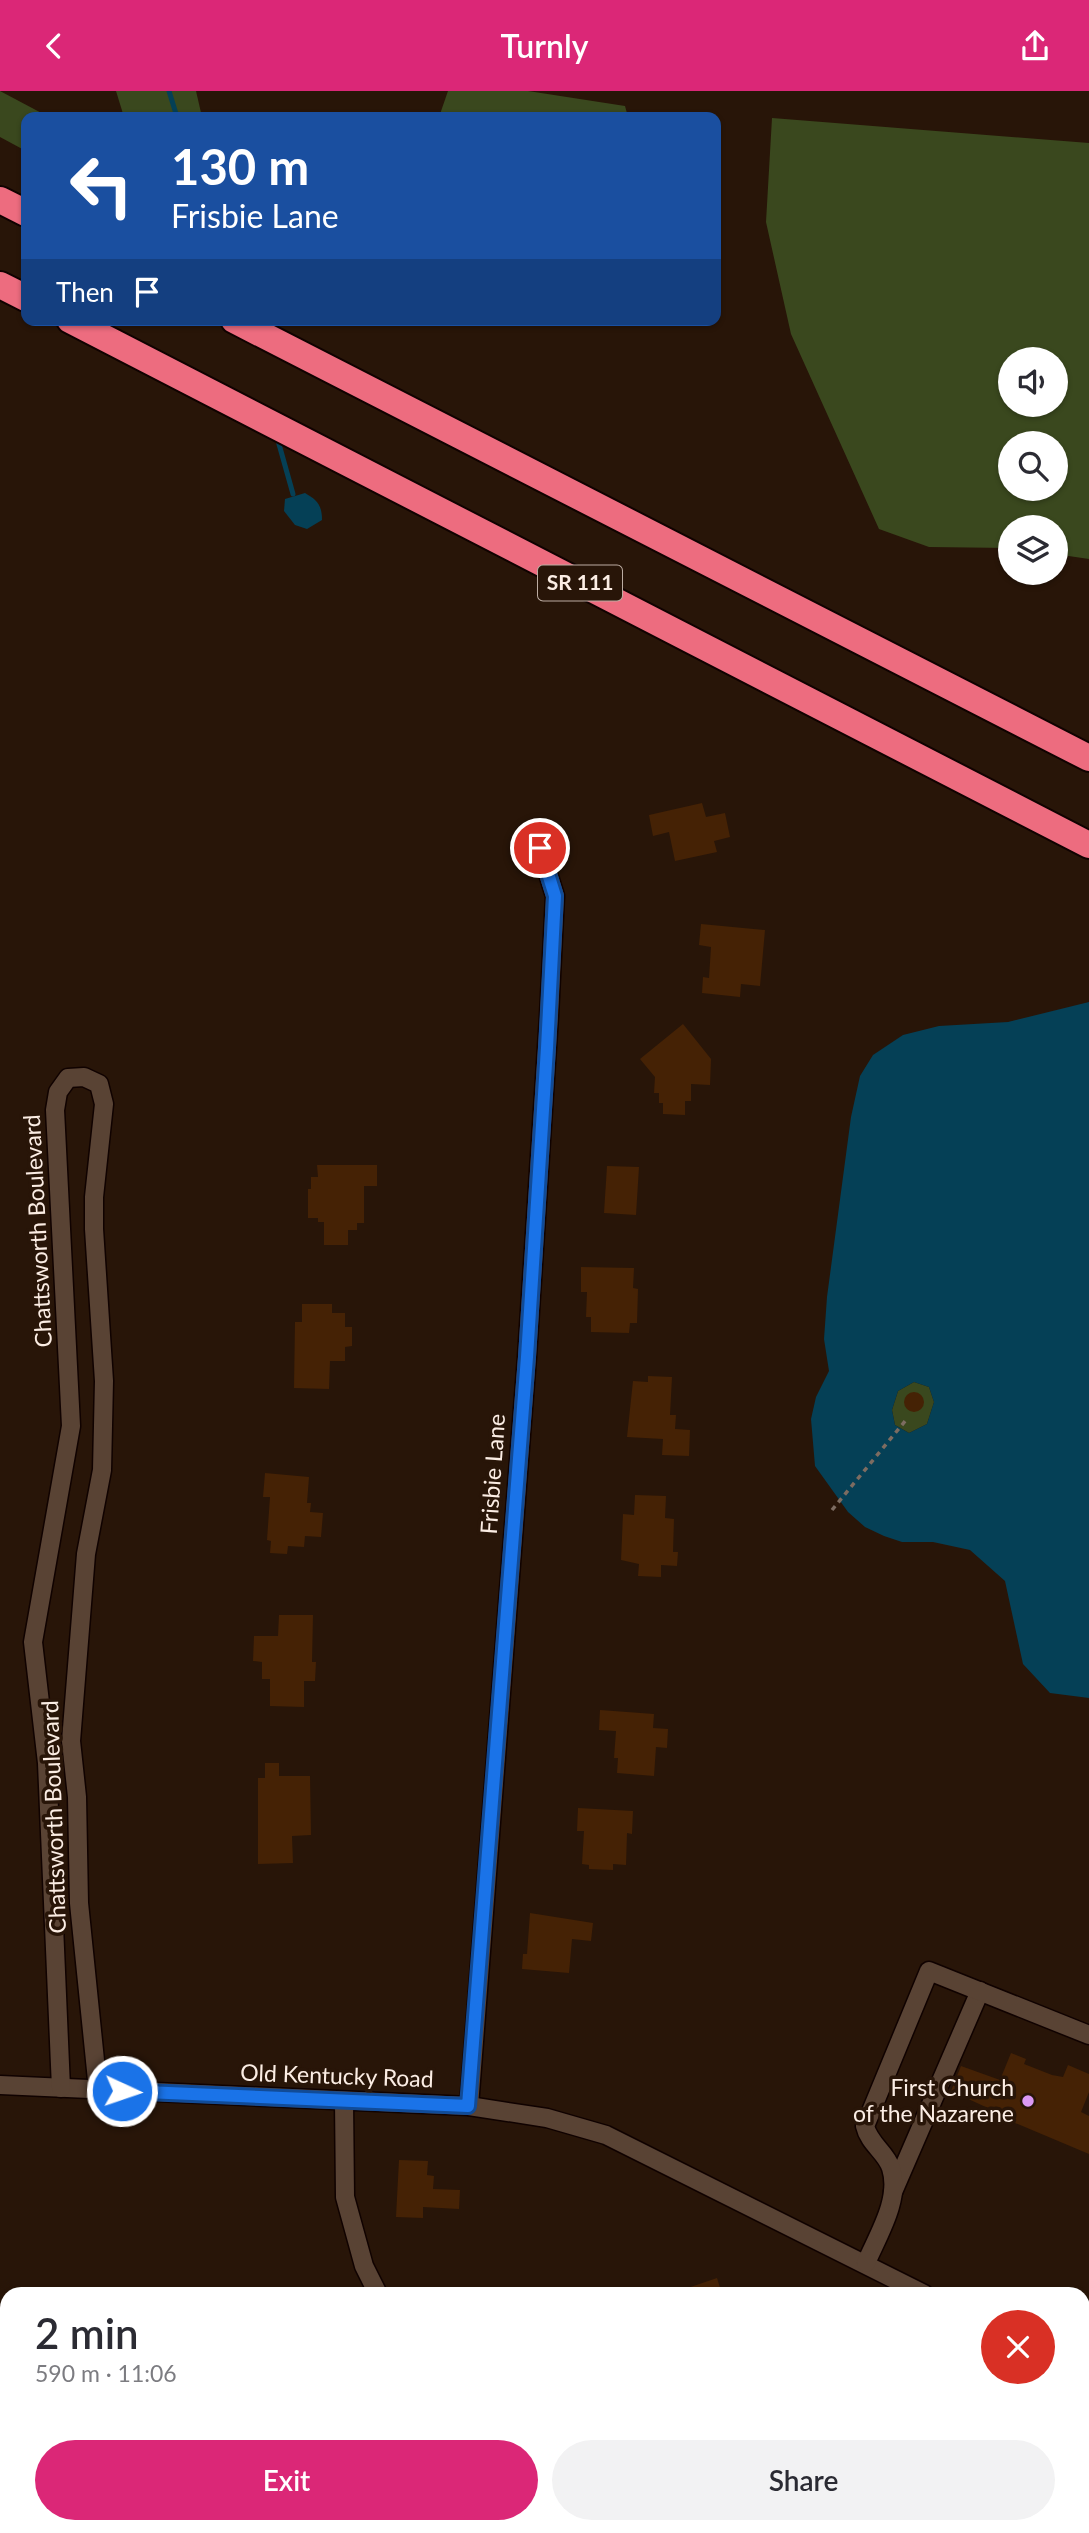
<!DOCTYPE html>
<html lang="en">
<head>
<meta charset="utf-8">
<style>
  :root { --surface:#fff; --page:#f2f2f3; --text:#2b2b33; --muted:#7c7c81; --accent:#db2777 }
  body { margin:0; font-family:Lato,sans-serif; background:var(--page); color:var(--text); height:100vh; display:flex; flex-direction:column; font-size:26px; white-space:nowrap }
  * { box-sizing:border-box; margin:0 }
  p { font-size:23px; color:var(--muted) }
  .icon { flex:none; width:38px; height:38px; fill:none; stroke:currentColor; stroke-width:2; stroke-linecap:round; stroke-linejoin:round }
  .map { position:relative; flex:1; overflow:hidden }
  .side { position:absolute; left:0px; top:2196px; width:1090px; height:247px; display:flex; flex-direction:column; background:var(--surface); border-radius:21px 21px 0 0; box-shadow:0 2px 5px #0004 }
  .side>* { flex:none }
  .hud { position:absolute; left:21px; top:21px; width:700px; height:214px; border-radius:14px; box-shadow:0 2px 5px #0004; background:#1a4fa0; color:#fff; overflow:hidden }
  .tools { position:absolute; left:998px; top:256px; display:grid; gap:14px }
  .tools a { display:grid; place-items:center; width:70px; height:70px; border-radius:50%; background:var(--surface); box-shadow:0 2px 5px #0004; font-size:35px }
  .pin { position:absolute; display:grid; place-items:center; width:60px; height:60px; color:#fff; margin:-30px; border:4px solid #fff; border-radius:50%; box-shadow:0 2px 7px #0007 }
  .me { position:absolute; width:77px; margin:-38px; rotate:93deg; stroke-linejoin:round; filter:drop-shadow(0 0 5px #0008) }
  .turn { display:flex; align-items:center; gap:24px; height:147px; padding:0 35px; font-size:32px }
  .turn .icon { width:91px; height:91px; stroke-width:2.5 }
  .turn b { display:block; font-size:49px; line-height:60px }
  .then { display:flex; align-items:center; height:66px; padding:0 35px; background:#0003; gap:14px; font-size:26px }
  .round { display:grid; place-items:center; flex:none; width:74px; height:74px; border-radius:37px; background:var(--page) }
  .head { display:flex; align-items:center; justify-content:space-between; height:119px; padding:0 35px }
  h1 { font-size:42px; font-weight:600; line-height:52px }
  .action { display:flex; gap:14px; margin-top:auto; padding:14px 35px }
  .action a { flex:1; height:80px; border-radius:42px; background:var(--accent); color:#fff; font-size:28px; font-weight:600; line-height:80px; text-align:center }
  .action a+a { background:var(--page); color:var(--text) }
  header { display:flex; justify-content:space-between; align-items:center; height:91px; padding:0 35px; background:var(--accent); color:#fff; font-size:32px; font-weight:600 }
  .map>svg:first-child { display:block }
  .green { fill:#3a481e; fill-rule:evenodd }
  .water { fill:#054056; fill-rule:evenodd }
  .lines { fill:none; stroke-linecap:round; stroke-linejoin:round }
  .stream { stroke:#054056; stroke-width:5 }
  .building { fill:#452205 }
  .minor-casing { stroke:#100200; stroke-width:21 }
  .highway-casing { stroke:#100200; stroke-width:30 }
  .path { stroke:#7d6c61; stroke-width:3.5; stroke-dasharray:5 5; stroke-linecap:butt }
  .minor { stroke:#594334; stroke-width:18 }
  .highway { stroke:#ed6c7f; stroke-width:26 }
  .route-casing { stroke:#114b97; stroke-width:18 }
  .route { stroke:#1a73e8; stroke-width:12 }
  .poi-dot { fill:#db99f5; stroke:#281508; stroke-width:2.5 }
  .labels { text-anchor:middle; stroke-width:7; stroke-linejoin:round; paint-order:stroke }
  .shield { fill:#281508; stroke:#bcaca2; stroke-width:2 }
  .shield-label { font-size:21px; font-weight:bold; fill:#fbede4 }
  .street-label { font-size:23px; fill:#fbede4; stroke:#281508 }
  .poi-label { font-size:23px; fill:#fbede4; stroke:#281508; text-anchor:end }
</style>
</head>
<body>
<header><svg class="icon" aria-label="back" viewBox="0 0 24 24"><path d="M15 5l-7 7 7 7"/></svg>Turnly<svg class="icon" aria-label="share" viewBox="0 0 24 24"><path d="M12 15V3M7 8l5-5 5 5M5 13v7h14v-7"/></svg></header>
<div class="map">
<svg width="1089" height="2442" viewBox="0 0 1089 2442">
  <rect width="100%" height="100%" fill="#281508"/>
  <g class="green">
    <path d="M 0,0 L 49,26 L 26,26 L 26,60 L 0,46 Z"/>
    <path d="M 116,0 L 196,0 L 202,26 L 124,26 Z"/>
    <path d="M 448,0 L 528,0 L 625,15 L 628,26 L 439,26 Z"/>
    <path d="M 772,27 L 1089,52 L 1089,468 L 1055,463 L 1055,436 L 1010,436 L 1010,457 L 929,456 L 879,438 L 791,243 L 766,131 ZM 1010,268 L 1055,268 L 1055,313 L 1010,313 ZM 1010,352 L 1055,352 L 1055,397 L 1010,397 Z"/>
    <path d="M 914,1291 L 929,1296 L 934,1311 L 927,1333 L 909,1342 L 895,1334 L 892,1319 L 898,1300 Z"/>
    <path d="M 1083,2345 L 1089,2347 L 1089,2442 L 915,2442 L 916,2436 L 1083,2436 Z"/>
  </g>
  <g class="water">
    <path d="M 305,402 C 317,409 322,414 322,429 L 307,438 L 295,434 L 284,420 L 285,408 Z"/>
    <path d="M 1089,911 L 1089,1607 L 1050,1602 L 1023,1573 L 1005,1490 L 970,1459 L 933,1451 L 902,1451 L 884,1445 L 865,1436 L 848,1421 L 815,1375 L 811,1328 L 816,1306 L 829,1280 L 824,1248 L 827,1206 L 851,1026 L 860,985 L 873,964 L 903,944 L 939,935 L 1008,931 ZM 914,1291 L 929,1296 L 934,1311 L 927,1333 L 909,1342 L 895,1334 L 892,1319 L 898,1300 Z"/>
  </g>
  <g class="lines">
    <g class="stream">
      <path d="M 169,0 L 177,26"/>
      <path d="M 277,346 L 293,403"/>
      <path d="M 145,2442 L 149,2436"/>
    </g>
  </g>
  <g class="building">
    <path d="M 702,712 L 706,726 L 725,722 L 730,746 L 714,750 L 717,761 L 675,770 L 669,741 L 653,745 L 649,724 Z"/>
    <path d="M 701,833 L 765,839 L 760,895 L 741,893 L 740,906 L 702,902 L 703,886 L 709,887 L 711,856 L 699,854 Z"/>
    <path d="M 683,933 L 711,968 L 710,994 L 691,993 L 691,1010 L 685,1010 L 685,1024 L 663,1023 L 663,1012 L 659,1012 L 659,1002 L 654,1002 L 655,986 L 640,968 Z"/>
    <path d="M 317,1074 L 377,1074 L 377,1095 L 364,1095 L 364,1132 L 357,1132 L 357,1139 L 348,1139 L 348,1154 L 324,1154 L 324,1131 L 318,1131 L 318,1127 L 308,1127 L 308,1098 L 311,1098 L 311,1086 L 318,1086 Z"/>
    <path d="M 607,1075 L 639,1076 L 636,1124 L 604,1122 Z"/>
    <path d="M 581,1176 L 634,1177 L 633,1197 L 638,1198 L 637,1232 L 630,1232 L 629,1242 L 591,1241 L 591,1226 L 586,1226 L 587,1201 L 581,1201 Z"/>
    <path d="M 302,1213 L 332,1213 L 332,1222 L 345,1222 L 345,1236 L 352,1236 L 352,1255 L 345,1256 L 345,1270 L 330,1270 L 329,1298 L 294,1297 L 295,1231 L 302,1231 Z"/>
    <path d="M 648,1285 L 672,1286 L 670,1324 L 676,1324 L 675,1338 L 690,1339 L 689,1365 L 662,1364 L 663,1348 L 627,1346 L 633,1290 L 648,1291 Z"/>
    <circle cx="914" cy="1311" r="10"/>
    <path d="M 265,1382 L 309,1386 L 307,1412 L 311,1412 L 310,1421 L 323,1422 L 321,1446 L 305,1445 L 304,1456 L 288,1455 L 287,1463 L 270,1462 L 271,1450 L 267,1449 L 270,1406 L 263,1406 Z"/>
    <path d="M 635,1404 L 666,1405 L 665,1427 L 674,1428 L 673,1461 L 678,1461 L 677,1475 L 661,1474 L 661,1486 L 638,1485 L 639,1473 L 621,1469 L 623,1423 L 634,1424 Z"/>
    <path d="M 279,1524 L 313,1524 L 312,1571 L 316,1571 L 315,1590 L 304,1590 L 304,1616 L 270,1615 L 270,1588 L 262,1588 L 262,1571 L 253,1570 L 254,1545 L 278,1545 Z"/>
    <path d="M 600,1619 L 654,1623 L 653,1637 L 668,1638 L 667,1657 L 656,1656 L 654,1685 L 617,1682 L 618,1667 L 614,1667 L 616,1640 L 599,1639 Z"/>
    <path d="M 265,1672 L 279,1672 L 279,1685 L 310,1685 L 311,1744 L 292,1745 L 293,1772 L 258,1773 L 258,1687 L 265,1687 Z"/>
    <path d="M 578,1717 L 633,1720 L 632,1743 L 627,1742 L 626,1774 L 613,1773 L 613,1779 L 589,1778 L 589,1774 L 582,1773 L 584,1740 L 577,1740 Z"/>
    <path d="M 530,1822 L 593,1832 L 591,1850 L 572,1848 L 569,1882 L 522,1878 L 523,1863 L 527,1863 Z"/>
    <path d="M 1011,1962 L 1026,1968 L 1024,1973 L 1052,1984 L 1063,1986 L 1068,1974 L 1089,1983 L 1089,2001 L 1081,2021 L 1089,2025 L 1089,2063 L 989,2021 L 990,2018 L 951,2000 L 961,1975 L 1000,1989 Z"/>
    <path d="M 399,2069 L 428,2070 L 427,2084 L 434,2085 L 433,2098 L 460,2099 L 459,2118 L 423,2116 L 423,2127 L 396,2126 Z"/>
    <path d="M 717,2187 L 722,2203 L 677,2203 L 676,2201 Z"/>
  </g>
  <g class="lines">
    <defs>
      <g id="minor">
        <path d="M 0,1994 L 469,2015 L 547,2027 L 606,2044 L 924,2203"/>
        <path d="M 61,1997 L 47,1672 L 33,1551 L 71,1335 L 55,1019 L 58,1001 L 68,987 L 84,986 L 99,993 L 104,1013 L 94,1106 L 94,1138 L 104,1290 L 102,1379 L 86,1463 L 71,1650 L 77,1706 L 79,1812 L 98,1999"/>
        <path d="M 344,2010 L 345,2106 L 364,2175 L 378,2203"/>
        <path d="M 469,2015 L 527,1266 L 549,925 L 555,805 L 540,757"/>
        <path d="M 893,2101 L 980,1900"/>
        <path d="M 866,2172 C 878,2144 901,2108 891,2077 C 886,2061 869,2053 865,2035 L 929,1880 L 1089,1944"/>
        <path d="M 1083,2285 L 1089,2288"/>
        <path d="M 401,2442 L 402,2436"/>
        <path d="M 662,2442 L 663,2436"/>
        <path d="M 722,2442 L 723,2436"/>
        <path d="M 902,2442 L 903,2436"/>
      </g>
      <g id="highway">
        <path d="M 0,109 L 26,122"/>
        <path d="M 0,194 L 26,207"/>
        <path d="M 70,229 L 1089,754"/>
        <path d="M 234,229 L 1089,667"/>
      </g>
    </defs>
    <use href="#minor" class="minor-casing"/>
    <use href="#highway" class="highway-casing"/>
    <path class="path" d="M 832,1419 L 906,1329"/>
    <use href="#minor" class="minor"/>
    <use href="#highway" class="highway"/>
  </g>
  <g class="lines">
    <defs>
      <path id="route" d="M 122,2000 L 468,2015 L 527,1266 L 547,957 L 555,805 L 540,757"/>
    </defs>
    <use href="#route" class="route-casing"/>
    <use href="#route" class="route"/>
  </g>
  <circle class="poi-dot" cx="1028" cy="2010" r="7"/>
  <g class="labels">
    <rect class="shield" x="538" y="474.5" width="84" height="35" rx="5"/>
    <g class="shield-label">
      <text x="580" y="499">SR 111</text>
    </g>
    <g class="street-label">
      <text transform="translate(38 1140) rotate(-93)" y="8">Chattsworth Boulevard</text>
      <text transform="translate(493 1383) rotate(-86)" y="8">Frisbie Lane</text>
      <text transform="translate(54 1726) rotate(-92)" y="8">Chattsworth Boulevard</text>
      <text transform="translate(337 1985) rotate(2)" y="8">Old Kentucky Road</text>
    </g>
    <g class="poi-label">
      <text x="1014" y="2005">First Church<tspan x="1014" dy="26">of the Nazarene</tspan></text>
    </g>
  </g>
</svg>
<div class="tools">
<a><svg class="icon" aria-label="sound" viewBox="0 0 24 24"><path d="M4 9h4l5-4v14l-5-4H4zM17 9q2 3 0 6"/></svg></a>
<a><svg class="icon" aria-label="search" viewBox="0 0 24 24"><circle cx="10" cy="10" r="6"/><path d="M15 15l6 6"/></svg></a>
<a><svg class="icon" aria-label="layers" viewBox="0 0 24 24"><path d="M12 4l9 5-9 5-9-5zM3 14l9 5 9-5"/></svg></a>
</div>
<div class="pin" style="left:540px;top:757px;background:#d93025"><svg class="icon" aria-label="arrive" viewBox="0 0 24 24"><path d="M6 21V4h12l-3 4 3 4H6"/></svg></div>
<svg class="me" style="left:122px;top:2000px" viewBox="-20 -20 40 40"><circle r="17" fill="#1a73e8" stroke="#fff" stroke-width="3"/><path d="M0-11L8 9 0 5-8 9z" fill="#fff"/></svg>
<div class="hud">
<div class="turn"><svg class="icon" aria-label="left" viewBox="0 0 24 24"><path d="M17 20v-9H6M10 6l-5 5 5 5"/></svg><div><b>130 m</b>Frisbie Lane</div></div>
<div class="then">Then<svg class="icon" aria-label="arrive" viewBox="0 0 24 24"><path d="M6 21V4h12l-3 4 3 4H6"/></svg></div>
</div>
<section class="side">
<div class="head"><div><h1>2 min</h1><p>590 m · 11:06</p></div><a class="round" style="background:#d93025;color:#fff"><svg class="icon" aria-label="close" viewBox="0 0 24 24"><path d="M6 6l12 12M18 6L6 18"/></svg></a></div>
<div class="action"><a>Exit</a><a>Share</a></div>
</section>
</div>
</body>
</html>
